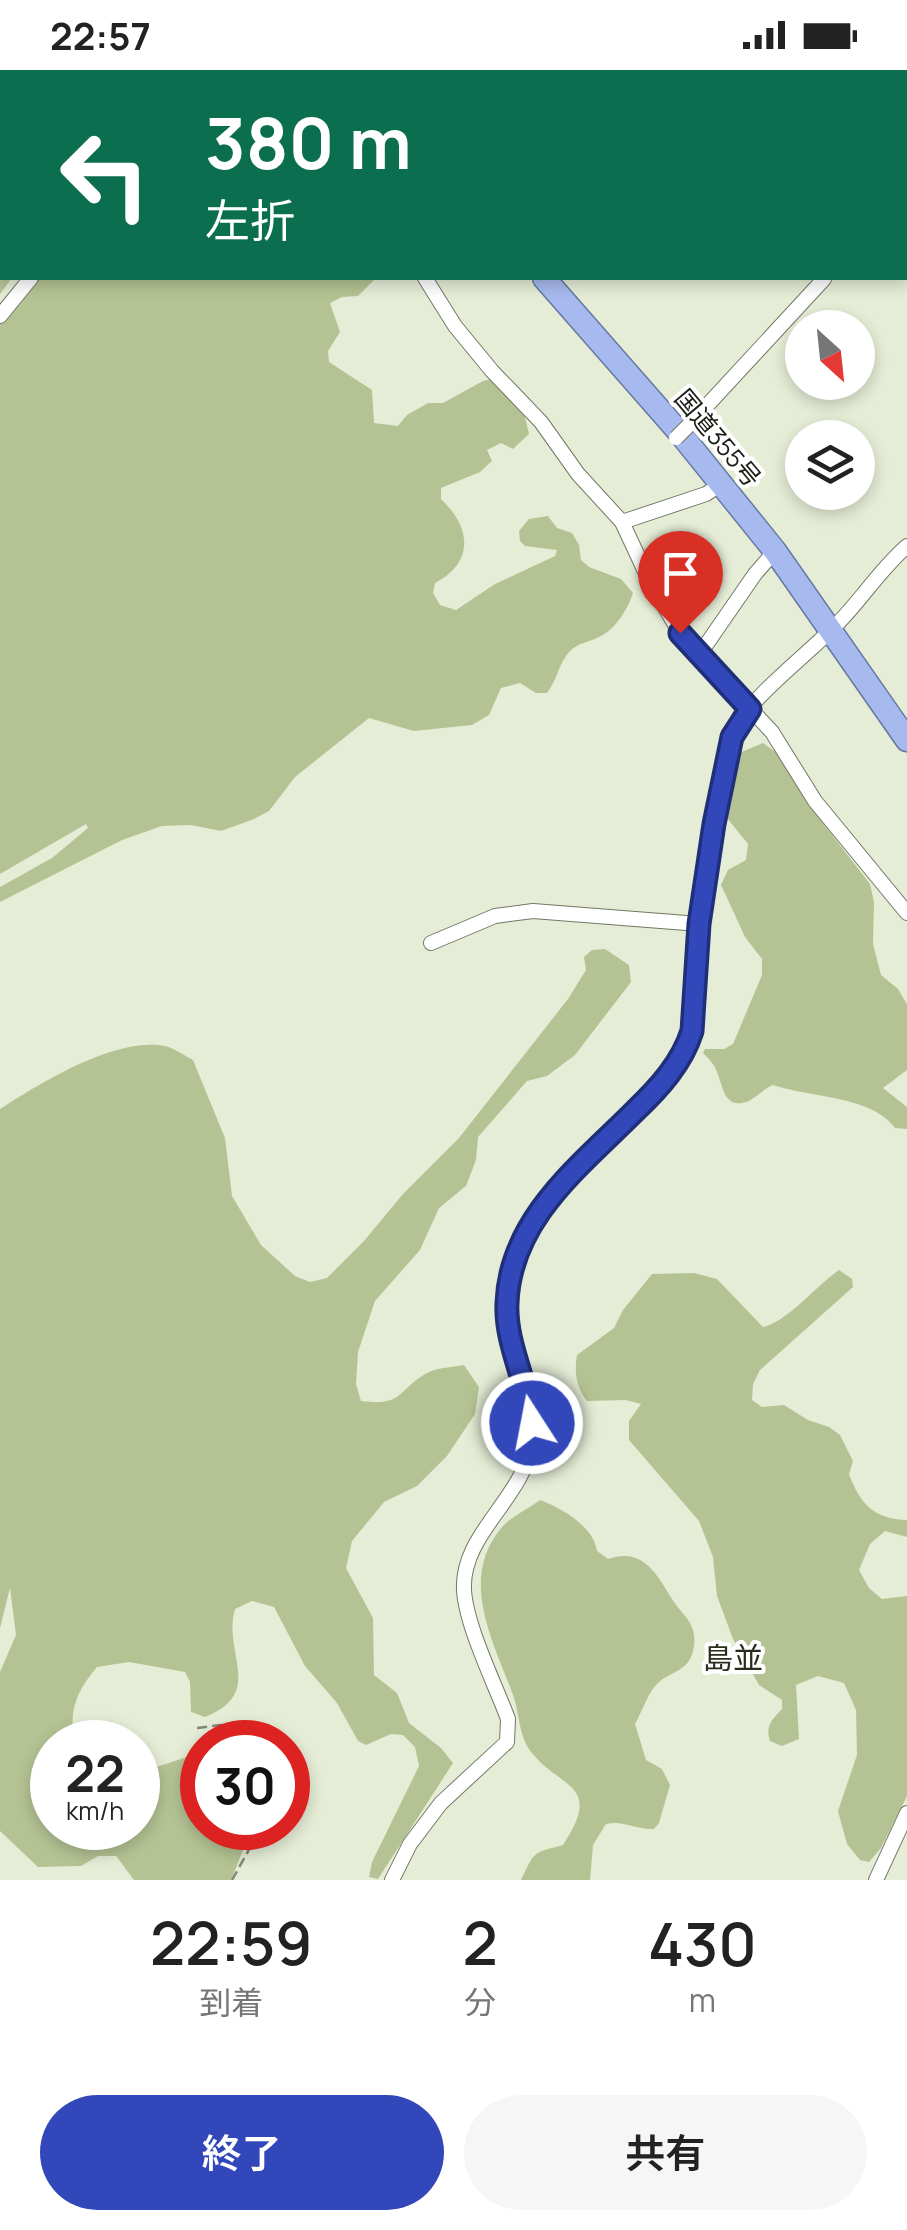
<!DOCTYPE html>
<html lang="ja">
<head>
<meta charset="utf-8">
<style>
  :root { --surface:#fff; --page:#f6f6f6; --text:#222; --muted:#767676; --accent:#3248ba }
  body { margin:0; font-family:Manrope,"Noto Sans JP",sans-serif; background:var(--page); color:var(--text); height:100vh; display:flex; flex-direction:column; font-size:38px; white-space:nowrap }
  * { box-sizing:border-box; margin:0 }
  p { font-size:32px; color:var(--muted) }
  .icon { flex:none; width:55px; height:55px; fill:none; stroke:currentColor; stroke-width:2; stroke-linecap:round; stroke-linejoin:round }
  .map { position:relative; height:1810px; overflow:hidden }
  .sheet { display:flex; flex-direction:column; background:var(--surface); flex:1 }
  .sheet>* { flex:none }
  .hud { position:absolute; left:0px; top:0px; width:908px; height:210px; box-shadow:0 5px 15px #0003; background:#0b6e4f; color:#fff; overflow:hidden }
  .needle { width:65px; rotate:153deg }
  .tools { position:absolute; left:785px; top:240px; display:grid; gap:20px }
  .tools a { display:grid; place-items:center; width:90px; height:90px; border-radius:50%; background:var(--surface); box-shadow:0 5px 15px #0003; font-size:50px }
  .speed { position:absolute; left:30px; top:1650px; display:flex; gap:20px; font-size:50px; font-weight:700; text-align:center }
  .speed>* { display:grid; place-content:center; width:130px; height:130px; border-radius:50%; background:var(--surface); box-shadow:0 5px 15px #0003; line-height:1 }
  .speed small { font-size:25px; font-weight:400 }
  .speed .limit { border:15px solid #d22; background:#fff; color:#111 }
  .pin { position:absolute; display:grid; place-items:center; width:85px; height:85px; color:#fff; margin:-102px -42px; border-radius:50% 50% 50% 0; rotate:-45deg; box-shadow:0 0 10px #0007 }
  .pin .icon { rotate:45deg }
  .me { position:absolute; width:110px; margin:-55px; rotate:349deg; stroke-linejoin:round; filter:drop-shadow(0 0 8px #0008) }
  .turn { display:flex; align-items:center; gap:35px; height:210px; padding:0 40px; font-size:45px }
  .turn .icon { width:130px; height:130px; stroke-width:2.5 }
  .turn b { display:block; font-size:70px; line-height:85px }
  .eta { display:flex; justify-content:space-evenly; align-items:center; height:170px; text-align:center }
  .eta b { font-size:60px; font-weight:600; line-height:70px }
  .primary-button { display:flex; gap:20px; margin-top:auto; padding:20px 40px }
  .primary-button a { flex:1; height:115px; border-radius:60px; background:var(--accent); color:#fff; font-size:40px; font-weight:600; line-height:115px; text-align:center }
  .primary-button a+a { background:var(--page); color:var(--text) }
  .status { display:flex; justify-content:space-between; align-items:center; height:70px; padding:0 50px; background:var(--surface); direction:ltr }
  .status svg { height:28px; fill:currentColor }
  .map>svg:first-child { display:block }
  .green { fill:#b5c394 }
  .lines { fill:none; stroke-linecap:round; stroke-linejoin:round }
  .minor-casing { stroke:#727865; stroke-width:16 }
  .trunk-casing { stroke:#6878a0; stroke-width:25 }
  .path { stroke:#838879; stroke-width:2.5; stroke-dasharray:10 5; stroke-linecap:butt }
  .minor { stroke:#fff; stroke-width:14 }
  .trunk { stroke:#a7baef; stroke-width:22 }
  .minor-bridge-casing { stroke:#727865; stroke-width:16; stroke-linecap:butt }
  .minor-bridge { stroke:#fff; stroke-width:14 }
  .route-casing { stroke:#202f79; stroke-width:25 }
  .route { stroke:#3248ba; stroke-width:18 }
  .labels { text-anchor:middle; stroke-width:8; stroke-linejoin:round; paint-order:stroke }
  .street-label { font-size:25px; fill:#1b1e16; stroke:#fff }
  .quarter-label { font-size:30px; fill:#282d1c; stroke:#fff }
</style>
</head>
<body>
<div class="status"><b>22:57</b><svg viewBox="0 0 49 12"><path d="M0 12V9h3v3zM5 12V6h3v6zM10 12V3h3v9zM15 12V0h3v12zM26 1h20v11H26zM47 4h2v5h-2z"/></svg></div>
<div class="map">
<svg width="907" height="1810" viewBox="0 0 907 1810">
  <rect width="100%" height="100%" fill="#e5edd6"/>
  <g class="green">
    <path d="M 0,0 L 120,0 L 2,2 L 2,208 L 12,208 L 0,224 Z"/>
    <path d="M 24,208 L 376,208 L 358,226 L 342,227 L 330,233 L 340,262 L 328,281 L 329,292 L 372,320 L 374,353 L 398,356 L 407,345 L 428,333 L 443,333 L 483,311 L 498,307 L 523,339 L 529,364 L 513,379 L 501,373 L 487,380 L 492,391 L 480,402 L 441,418 L 441,429 C 471,457 475,492 435,513 L 433,523 L 440,535 L 456,540 L 495,514 L 555,486 L 557,480 L 525,476 L 520,471 L 519,461 L 529,449 L 548,446 L 557,458 L 572,463 L 579,475 L 581,490 L 589,497 L 621,509 L 633,523 C 628,539 615,560 599,567 C 589,572 578,573 570,581 C 558,594 558,609 547,623 L 536,623 L 520,613 L 501,618 L 489,645 L 472,655 L 414,661 L 369,648 L 295,707 L 269,741 L 254,749 L 221,761 L 191,755 L 162,756 L 122,770 L 0,832 L 0,817 L 52,788 L 88,758 L 86,754 L 0,804 L 0,237 Z"/>
    <path d="M 763,673 L 785,689 L 822,752 L 870,814 L 874,832 L 873,874 L 881,905 L 898,919 L 907,934 L 907,1000 L 883,1018 L 907,1037 L 907,1059 L 895,1058 C 873,1026 807,1027 773,1015 C 763,1019 755,1029 746,1032 C 724,1039 723,1016 717,1002 C 715,995 708,988 703,983 L 705,979 L 724,979 L 733,974 L 762,905 L 762,889 L 745,867 L 721,815 L 728,800 L 746,790 L 748,774 L 727,748 L 731,709 L 739,683 Z"/>
    <path d="M 605,879 L 629,895 L 631,912 L 575,985 L 547,1006 L 527,1011 L 478,1067 L 476,1090 L 466,1116 L 439,1138 L 420,1180 L 375,1231 L 358,1282 L 356,1314 L 361,1331 C 403,1336 395,1323 425,1304 C 435,1298 452,1297 464,1295 L 479,1317 L 475,1344 L 447,1386 L 417,1416 L 384,1432 L 352,1471 L 346,1498 L 373,1548 L 374,1605 L 397,1623 L 409,1653 L 441,1678 L 453,1693 L 378,1809 L 369,1807 L 372,1792 L 419,1696 L 415,1677 L 403,1665 L 391,1664 L 366,1675 L 358,1671 L 337,1633 L 305,1596 L 274,1537 L 252,1531 L 235,1539 C 222,1583 266,1623 205,1647 L 191,1642 L 190,1612 L 185,1602 L 129,1592 L 97,1597 C 76,1622 69,1640 74,1672 L 52,1672 L 52,1758 L 138,1758 L 138,1703 L 187,1687 L 202,1674 L 202,1758 L 252,1758 L 231,1810 L 134,1810 L 116,1786 L 98,1786 L 81,1796 L 38,1797 L 0,1761 L 0,1602 L 16,1565 L 10,1518 L 0,1558 L 0,1039 C 40,1013 116,966 165,976 C 174,978 185,986 193,990 L 225,1068 L 232,1126 L 261,1175 L 295,1206 L 310,1212 L 327,1208 L 364,1171 L 403,1124 L 459,1068 L 568,929 L 586,900 L 584,887 L 592,880 Z"/>
    <path d="M 839,1200 L 852,1209 L 853,1217 L 760,1300 L 753,1314 L 752,1330 L 762,1337 L 784,1335 L 808,1350 L 829,1357 L 840,1365 L 853,1391 L 849,1404 C 860,1434 874,1449 907,1450 L 907,1467 L 885,1461 L 870,1474 L 859,1500 L 869,1518 L 882,1529 L 907,1526 L 907,1726 L 881,1778 L 869,1792 L 860,1790 L 847,1774 L 838,1741 L 857,1685 L 856,1640 L 844,1613 L 818,1606 L 796,1615 L 799,1669 L 782,1676 L 770,1671 C 765,1655 772,1650 782,1639 L 782,1630 L 759,1615 L 733,1569 L 717,1526 L 713,1487 L 699,1451 L 629,1370 L 629,1351 L 641,1334 L 626,1330 L 587,1331 C 576,1317 574,1302 577,1285 L 614,1258 L 623,1240 L 652,1204 L 694,1203 L 717,1209 L 763,1257 C 787,1252 816,1216 839,1200 Z"/>
    <path d="M 540,1430 C 562,1438 594,1457 597,1481 L 608,1489 C 643,1477 656,1503 672,1529 C 683,1546 697,1553 694,1576 C 691,1602 670,1601 658,1613 C 648,1622 642,1642 635,1654 L 646,1690 L 662,1699 L 670,1715 L 659,1753 L 654,1759 C 635,1760 624,1750 606,1754 L 593,1775 L 590,1810 L 521,1810 C 535,1782 531,1783 563,1775 C 604,1713 560,1719 532,1683 C 518,1666 520,1644 513,1625 C 493,1570 458,1509 502,1457 C 512,1446 528,1439 540,1430 Z"/>
  </g>
  <g class="lines">
    <defs>
      <g id="minor">
        <path d="M 147,0 L 148,2"/>
        <path d="M 274,0 L 276,2"/>
        <path d="M 772,0 L 774,2"/>
        <path d="M 852,0 L 854,2"/>
        <path d="M 735,2 L 738,0"/>
        <path d="M 905,48 L 907,50"/>
        <path d="M 905,102 L 907,103"/>
        <path d="M 425,208 L 455,256 L 492,301 L 541,352 L 578,404 L 622,452 L 650,512 L 680,563 L 772,662 L 815,731 L 907,843"/>
        <path d="M 0,246 L 31,208"/>
        <path d="M 690,354 L 824,209"/>
        <path d="M 622,452 L 706,424 L 721,414"/>
        <path d="M 699,585 L 755,504 L 775,481"/>
        <path d="M 431,873 L 495,846 L 533,841 L 699,854"/>
        <path d="M 392,1810 L 410,1774 L 441,1733 L 507,1672 L 508,1649 C 495,1614 466,1556 464,1520 C 461,1463 525,1428 532,1371 C 537,1330 515,1293 508,1254 C 500,1216 518,1177 536,1146 C 571,1086 660,1039 686,977 C 704,937 695,885 700,842 C 706,802 712,763 720,723 C 724,701 726,677 736,657 C 753,626 805,586 831,560 C 859,534 878,501 907,476"/>
        <path d="M 876,1810 L 907,1743"/>
      </g>
      <g id="trunk">
        <path d="M 368,0 L 370,2"/>
        <path d="M 544,208 L 679,362 L 775,481 L 907,670"/>
      </g>
    </defs>
    <use href="#minor" class="minor-casing"/>
    <use href="#trunk" class="trunk-casing"/>
    <g class="path">
      <path d="M 197,1658 C 229,1655 230,1648 255,1672"/>
      <path d="M 232,1810 L 261,1758"/>
    </g>
    <use href="#minor" class="minor"/>
    <use href="#trunk" class="trunk"/>
    <defs>
      <path id="minor-bridge" d="M 676,368 L 690,354"/>
    </defs>
    <use href="#minor-bridge" class="minor-bridge-casing"/>
    <use href="#minor-bridge" class="minor-bridge"/>
  </g>
  <g class="lines">
    <defs>
      <path id="route" d="M 532,1353 C 528,1313 505,1274 507,1233 C 510,1149 580,1096 635,1041 C 659,1018 682,993 692,961 L 699,854 L 714,754 L 732,667 L 750,639 L 680,563"/>
    </defs>
    <use href="#route" class="route-casing"/>
    <use href="#route" class="route"/>
  </g>
  <g class="labels">
    <g class="street-label">
      <text transform="translate(718 368) rotate(50)" y="9">国道355号</text>
    </g>
    <g class="quarter-label">
      <text x="733" y="1599">島並</text>
    </g>
  </g>
</svg>
<div class="tools">
<a><svg class="needle" viewBox="-14 -14 28 28"><path d="M0-13l5 13h-10z" fill="#e53935"/><path d="M0 13l5-13h-10z" fill="#767676"/></svg></a>
<a><svg class="icon" aria-label="layers" viewBox="0 0 24 24"><path d="M12 4l9 5-9 5-9-5zM3 14l9 5 9-5"/></svg></a>
</div>
<div class="speed"><div>22<small>km/h</small></div><div class="limit">30</div></div>
<div class="pin" style="left:680px;top:563px;background:#d93025"><svg class="icon" aria-label="arrive" viewBox="0 0 24 24"><path d="M6 21V4h12l-3 4 3 4H6"/></svg></div>
<svg class="me" style="left:532px;top:1353px" viewBox="-20 -20 40 40"><circle r="17" fill="#3248ba" stroke="#fff" stroke-width="3"/><path d="M0-11L8 9 0 5-8 9z" fill="#fff"/></svg>
<div class="hud">
<div class="turn"><svg class="icon" aria-label="left" viewBox="0 0 24 24"><path d="M17 20v-9H6M10 6l-5 5 5 5"/></svg><div><b>380 m</b>左折</div></div>
</div>
</div>
<section class="sheet">
<div class="eta">
<div><b>22:59</b><p>到着</p></div>
<div><b>2</b><p>分</p></div>
<div><b>430</b><p>m</p></div>
</div>
<div class="primary-button"><a>終了</a><a>共有</a></div>
</section>
</body>
</html>
